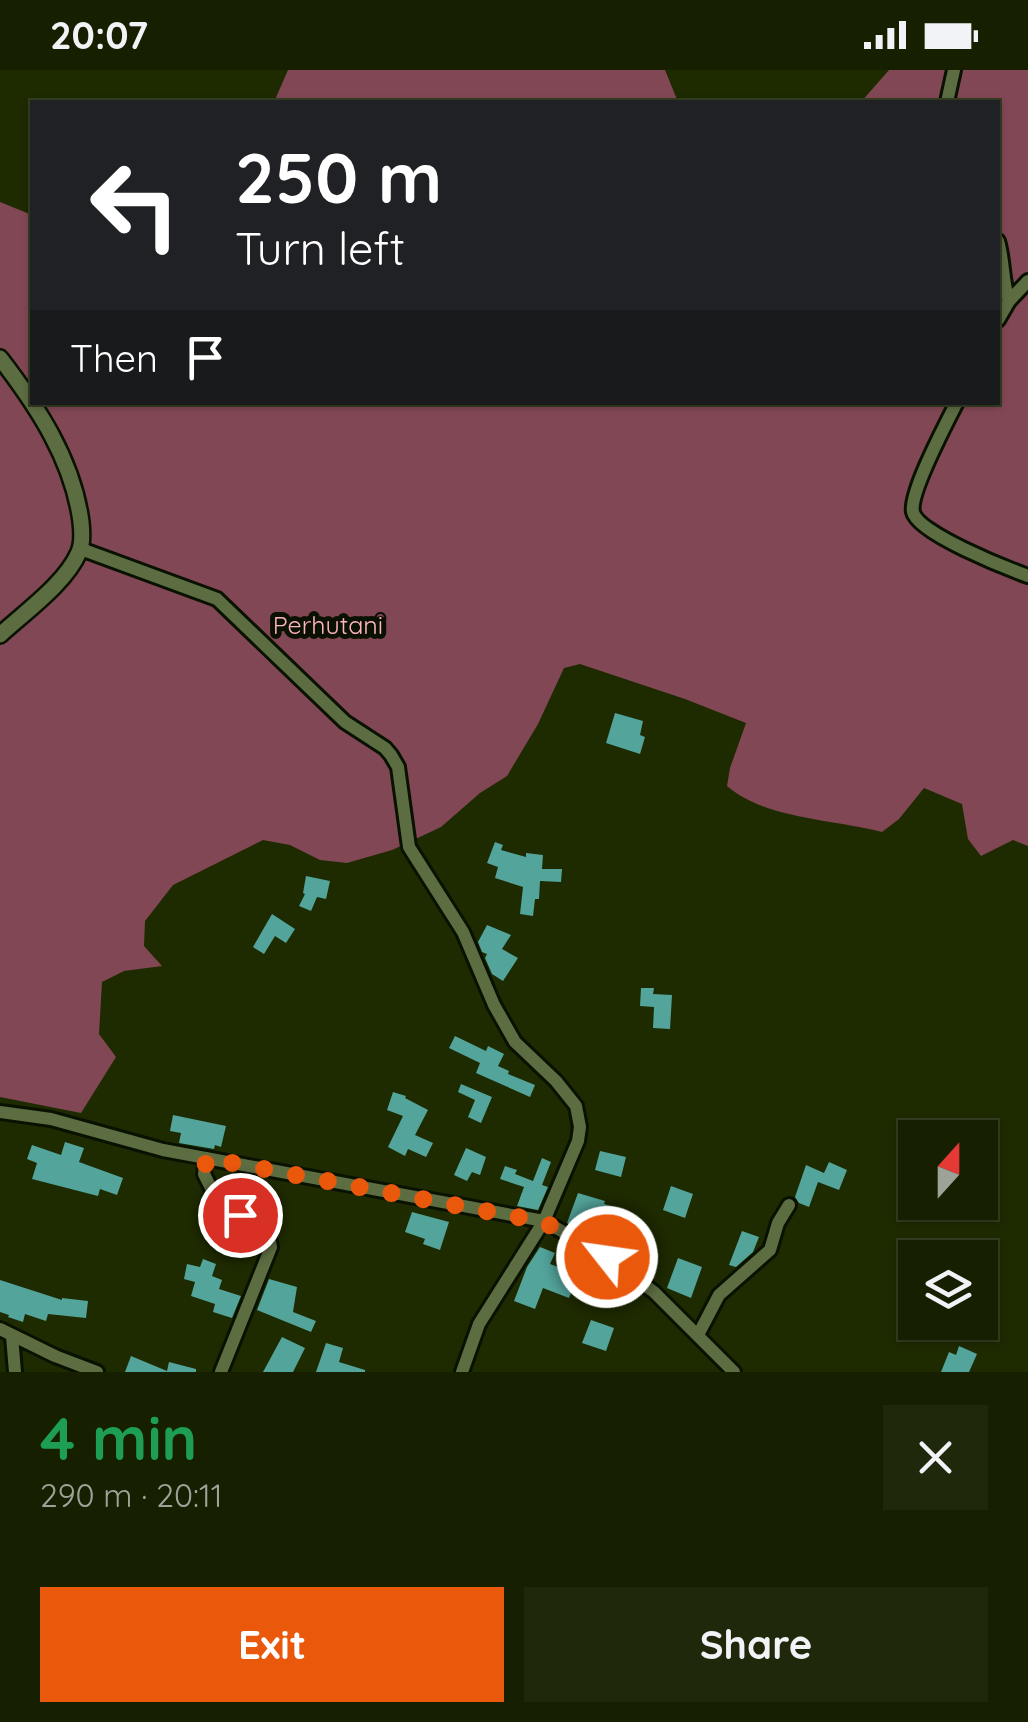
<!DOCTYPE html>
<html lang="en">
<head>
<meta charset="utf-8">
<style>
  :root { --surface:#162000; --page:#1f280a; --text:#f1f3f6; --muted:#9ea399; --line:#353e22; --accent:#ea580c }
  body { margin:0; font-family:Quicksand,sans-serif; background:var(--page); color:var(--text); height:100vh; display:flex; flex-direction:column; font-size:38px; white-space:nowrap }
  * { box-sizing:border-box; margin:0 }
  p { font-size:32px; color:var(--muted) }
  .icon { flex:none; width:55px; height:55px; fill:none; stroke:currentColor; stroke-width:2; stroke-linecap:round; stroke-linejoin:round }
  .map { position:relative; height:1302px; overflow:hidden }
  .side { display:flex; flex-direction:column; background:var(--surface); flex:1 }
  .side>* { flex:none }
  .top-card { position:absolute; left:30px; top:30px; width:970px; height:305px; border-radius:0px; box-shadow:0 2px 8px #0004,0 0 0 2px var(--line); background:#202124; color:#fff; overflow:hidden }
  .needle { width:65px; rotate:21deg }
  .buttons { position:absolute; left:898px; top:1050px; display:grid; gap:20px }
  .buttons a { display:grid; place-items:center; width:100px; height:100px; border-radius:0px; background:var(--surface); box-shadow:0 2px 8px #0004,0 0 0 2px var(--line); font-size:50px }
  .pin { position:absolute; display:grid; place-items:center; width:85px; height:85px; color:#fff; margin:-42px; border:5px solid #fff; border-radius:50%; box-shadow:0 2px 10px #0007 }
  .me { position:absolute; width:110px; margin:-55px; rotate:300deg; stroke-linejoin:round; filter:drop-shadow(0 0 8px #0008) }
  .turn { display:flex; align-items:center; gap:35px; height:210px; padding:0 40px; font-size:45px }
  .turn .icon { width:130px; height:130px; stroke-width:2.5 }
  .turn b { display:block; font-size:70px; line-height:85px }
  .then { display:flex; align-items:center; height:95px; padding:0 40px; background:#0003; gap:20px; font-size:38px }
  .round { display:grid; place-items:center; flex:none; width:105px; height:105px; border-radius:0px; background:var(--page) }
  .summary { display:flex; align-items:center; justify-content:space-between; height:170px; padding:0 40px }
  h1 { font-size:60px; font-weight:800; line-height:75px; color:#1e9e55 }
  .primary-button { display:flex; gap:20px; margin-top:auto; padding:20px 40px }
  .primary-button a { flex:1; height:115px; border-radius:0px; background:var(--accent); color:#fff; font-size:40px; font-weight:800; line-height:115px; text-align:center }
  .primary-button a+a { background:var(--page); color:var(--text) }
  .status { display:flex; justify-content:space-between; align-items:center; height:70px; padding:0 50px; background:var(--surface); direction:ltr }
  .status svg { height:28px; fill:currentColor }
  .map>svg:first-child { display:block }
  .forest { fill:#824755 }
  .building { fill:#53a59c }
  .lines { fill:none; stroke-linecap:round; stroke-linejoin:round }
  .minor-casing { stroke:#091200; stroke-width:18 }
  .tertiary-casing { stroke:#091200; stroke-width:20 }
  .minor { stroke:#5d6d42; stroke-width:12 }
  .tertiary { stroke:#5d6d42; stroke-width:15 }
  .route { stroke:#ea580c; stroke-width:18; stroke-dasharray:0 32.4 }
  .labels { text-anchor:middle; stroke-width:10; stroke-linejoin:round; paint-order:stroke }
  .park-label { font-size:25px; fill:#ffb3c3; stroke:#0b1102 }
</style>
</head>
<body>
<div class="status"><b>20:07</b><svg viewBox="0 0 49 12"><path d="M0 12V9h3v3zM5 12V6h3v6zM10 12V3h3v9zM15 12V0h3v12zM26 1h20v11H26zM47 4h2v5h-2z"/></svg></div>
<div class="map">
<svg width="1028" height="1302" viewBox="0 0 1028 1302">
  <rect width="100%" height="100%" fill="#1e2a00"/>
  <g class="forest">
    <path d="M 288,0 L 665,0 L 676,27 L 676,32 L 274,32 Z"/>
    <path d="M 889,0 L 1028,0 L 1028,776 L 1013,770 L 981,786 L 968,769 L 962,734 L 924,718 L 899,749 L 882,762 C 833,749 765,749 727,716 L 730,698 L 746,653 L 685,629 L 580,594 L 564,598 L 538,654 L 507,706 L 480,723 L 441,757 L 392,780 L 347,793 L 320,790 L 290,775 L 263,770 L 173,815 L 145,851 L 144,876 L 162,896 L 124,901 L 102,912 L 99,964 L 116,987 L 81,1043 L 0,1027 L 0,132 L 32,145 L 32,332 L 998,332 L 998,32 L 861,32 Z"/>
  </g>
  <g class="building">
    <path d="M 615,643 L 643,651 L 640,665 L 645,667 L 640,684 L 606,673 Z"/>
    <path d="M 495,772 L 503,775 L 501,780 L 526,787 L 526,783 L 543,785 L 542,799 L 562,799 L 561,812 L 540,811 L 539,829 L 535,829 L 533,846 L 520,844 L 523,817 L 495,808 L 498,797 L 487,793 Z"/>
    <path d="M 306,806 L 330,811 L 326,829 L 317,827 L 311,841 L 299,836 L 305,824 L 303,823 Z"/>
    <path d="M 272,844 L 295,859 L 286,873 L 275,866 L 264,884 L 253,877 Z"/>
    <path d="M 487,855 L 511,865 L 502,879 L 518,888 L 503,911 L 492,904 L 485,888 L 487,884 L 482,882 L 478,872 Z"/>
    <path d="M 641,918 L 654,918 L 653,924 L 672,925 L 670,959 L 653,958 L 654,937 L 640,936 Z"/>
    <path d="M 455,966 L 486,981 L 488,976 L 504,984 L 498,996 L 509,1001 L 508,1004 L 535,1015 L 530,1027 L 476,1003 L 480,993 L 449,978 Z"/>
    <path d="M 461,1014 L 492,1027 L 481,1053 L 468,1047 L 475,1030 L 458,1022 Z"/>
    <path d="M 393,1022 L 406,1026 L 405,1028 L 428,1040 L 415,1065 L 433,1073 L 426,1087 L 408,1079 L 405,1086 L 388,1077 L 403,1046 L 387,1040 Z"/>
    <path d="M 173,1045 L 226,1056 L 221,1077 L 215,1075 L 214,1079 L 179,1073 L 181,1063 L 170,1061 Z"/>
    <path d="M 65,1072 L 84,1078 L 79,1092 L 123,1108 L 117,1125 L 100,1119 L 98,1126 L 32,1109 L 37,1093 L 27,1089 L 32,1075 L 61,1085 Z"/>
    <path d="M 466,1078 L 486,1087 L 480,1105 L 472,1102 L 467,1111 L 454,1105 Z"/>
    <path d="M 600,1081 L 626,1087 L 621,1107 L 595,1100 Z"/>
    <path d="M 542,1088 L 551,1092 L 542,1115 L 548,1117 L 538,1140 L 517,1136 L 524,1117 L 500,1109 L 505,1096 L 517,1100 L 515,1104 L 533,1111 Z"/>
    <path d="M 829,1092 L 847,1100 L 839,1120 L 818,1112 L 809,1137 L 799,1133 L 795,1127 L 806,1095 L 824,1103 Z"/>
    <path d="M 671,1116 L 693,1124 L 685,1148 L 663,1140 Z"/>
    <path d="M 578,1123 L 605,1131 L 604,1134 L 621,1139 L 619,1143 L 635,1148 L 628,1171 L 612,1166 L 609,1177 L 595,1168 L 596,1164 L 567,1153 Z"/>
    <path d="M 412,1142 L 449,1152 L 440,1180 L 423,1174 L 425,1169 L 405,1162 Z"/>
    <path d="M 742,1161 L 759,1167 L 753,1182 L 736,1197 L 729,1195 Z"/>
    <path d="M 540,1177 L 555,1183 L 550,1194 L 578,1204 L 569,1228 L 543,1218 L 535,1239 L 514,1231 L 527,1197 Z"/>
    <path d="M 678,1188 L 702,1197 L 691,1228 L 667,1218 Z"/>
    <path d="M 203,1189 L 216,1194 L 212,1206 L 222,1210 L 219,1219 L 241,1226 L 232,1248 L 213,1242 L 215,1234 L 191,1226 L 195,1212 L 184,1209 L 187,1194 L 200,1197 Z"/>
    <path d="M 269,1209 L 297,1217 L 293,1242 L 316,1251 L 311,1262 L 257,1240 Z"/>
    <path d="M 0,1210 L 62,1230 L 62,1228 L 88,1231 L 86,1248 L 48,1244 L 46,1251 L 25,1244 L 23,1252 L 8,1247 L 9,1245 L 0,1242 Z"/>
    <path d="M 591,1250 L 614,1258 L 606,1281 L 582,1273 Z"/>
    <path d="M 282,1267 L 305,1278 L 293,1302 L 263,1302 Z"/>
    <path d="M 326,1273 L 343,1278 L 339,1292 L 365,1300 L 365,1302 L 316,1302 Z"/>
    <path d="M 959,1276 L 977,1284 L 969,1302 L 941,1302 L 949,1282 L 956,1285 Z"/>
    <path d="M 131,1286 L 167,1301 L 169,1292 L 196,1299 L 196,1302 L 125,1302 Z"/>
  </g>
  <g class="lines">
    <defs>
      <g id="minor">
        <path d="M 947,32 L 954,0"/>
        <path d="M 998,171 C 1004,191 1002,211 1009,231"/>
        <path d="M 998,250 L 1009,231 L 1028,211"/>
        <path d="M 957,332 C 947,352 909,423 913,442 C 917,463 1006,498 1028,506"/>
        <path d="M 81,479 L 217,529 L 345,652 L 385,678 L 391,685 L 398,697 L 409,777 L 463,862 L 494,935 L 515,972 L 556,1011 L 576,1036 L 580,1057 L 578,1071 L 544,1151 L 479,1254 L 462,1302"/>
        <path d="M 0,1042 L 51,1049 L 163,1080 L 544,1151 L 607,1187 L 654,1222 L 734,1302"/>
        <path d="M 206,1088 L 204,1104 L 211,1118 L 270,1172 L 271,1177 L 221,1302"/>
        <path d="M 0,1259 L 55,1286 L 97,1302"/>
        <path d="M 698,1265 L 719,1225 L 770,1180 L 778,1153 L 789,1135"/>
        <path d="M 12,1266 L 15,1302"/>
      </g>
      <path id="tertiary" d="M 0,288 C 37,336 73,390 81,452 C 82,461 83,473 79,482 C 66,513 25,542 0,565"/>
    </defs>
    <use href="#minor" class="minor-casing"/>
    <use href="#tertiary" class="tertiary-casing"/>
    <use href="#minor" class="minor"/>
    <use href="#tertiary" class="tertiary"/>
  </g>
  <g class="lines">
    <path class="route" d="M 240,1145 C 218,1125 203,1120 206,1088 L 544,1152 L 607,1187"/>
  </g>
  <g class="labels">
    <g class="park-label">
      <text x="328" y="564">Perhutani</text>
    </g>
  </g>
</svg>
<div class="buttons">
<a><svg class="needle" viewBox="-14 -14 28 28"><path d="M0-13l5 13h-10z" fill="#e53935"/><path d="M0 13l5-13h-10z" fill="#9ea399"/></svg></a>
<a><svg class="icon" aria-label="layers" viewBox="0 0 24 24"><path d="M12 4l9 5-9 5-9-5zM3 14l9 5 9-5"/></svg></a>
</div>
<div class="pin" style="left:240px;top:1145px;background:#d93025"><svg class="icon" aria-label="arrive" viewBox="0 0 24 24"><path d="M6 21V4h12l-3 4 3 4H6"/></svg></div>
<svg class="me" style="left:607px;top:1187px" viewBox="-20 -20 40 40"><circle r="17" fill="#ea580c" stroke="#fff" stroke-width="3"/><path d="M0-11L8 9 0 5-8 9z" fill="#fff"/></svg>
<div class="top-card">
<div class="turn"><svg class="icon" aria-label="left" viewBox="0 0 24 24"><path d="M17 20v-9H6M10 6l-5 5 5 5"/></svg><div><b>250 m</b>Turn left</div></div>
<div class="then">Then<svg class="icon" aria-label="arrive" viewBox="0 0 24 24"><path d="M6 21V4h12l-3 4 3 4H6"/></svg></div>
</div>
</div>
<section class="side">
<div class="summary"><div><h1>4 min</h1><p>290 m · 20:11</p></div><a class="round"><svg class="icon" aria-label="close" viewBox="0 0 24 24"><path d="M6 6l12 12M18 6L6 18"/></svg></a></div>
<div class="primary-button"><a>Exit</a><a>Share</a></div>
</section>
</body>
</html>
